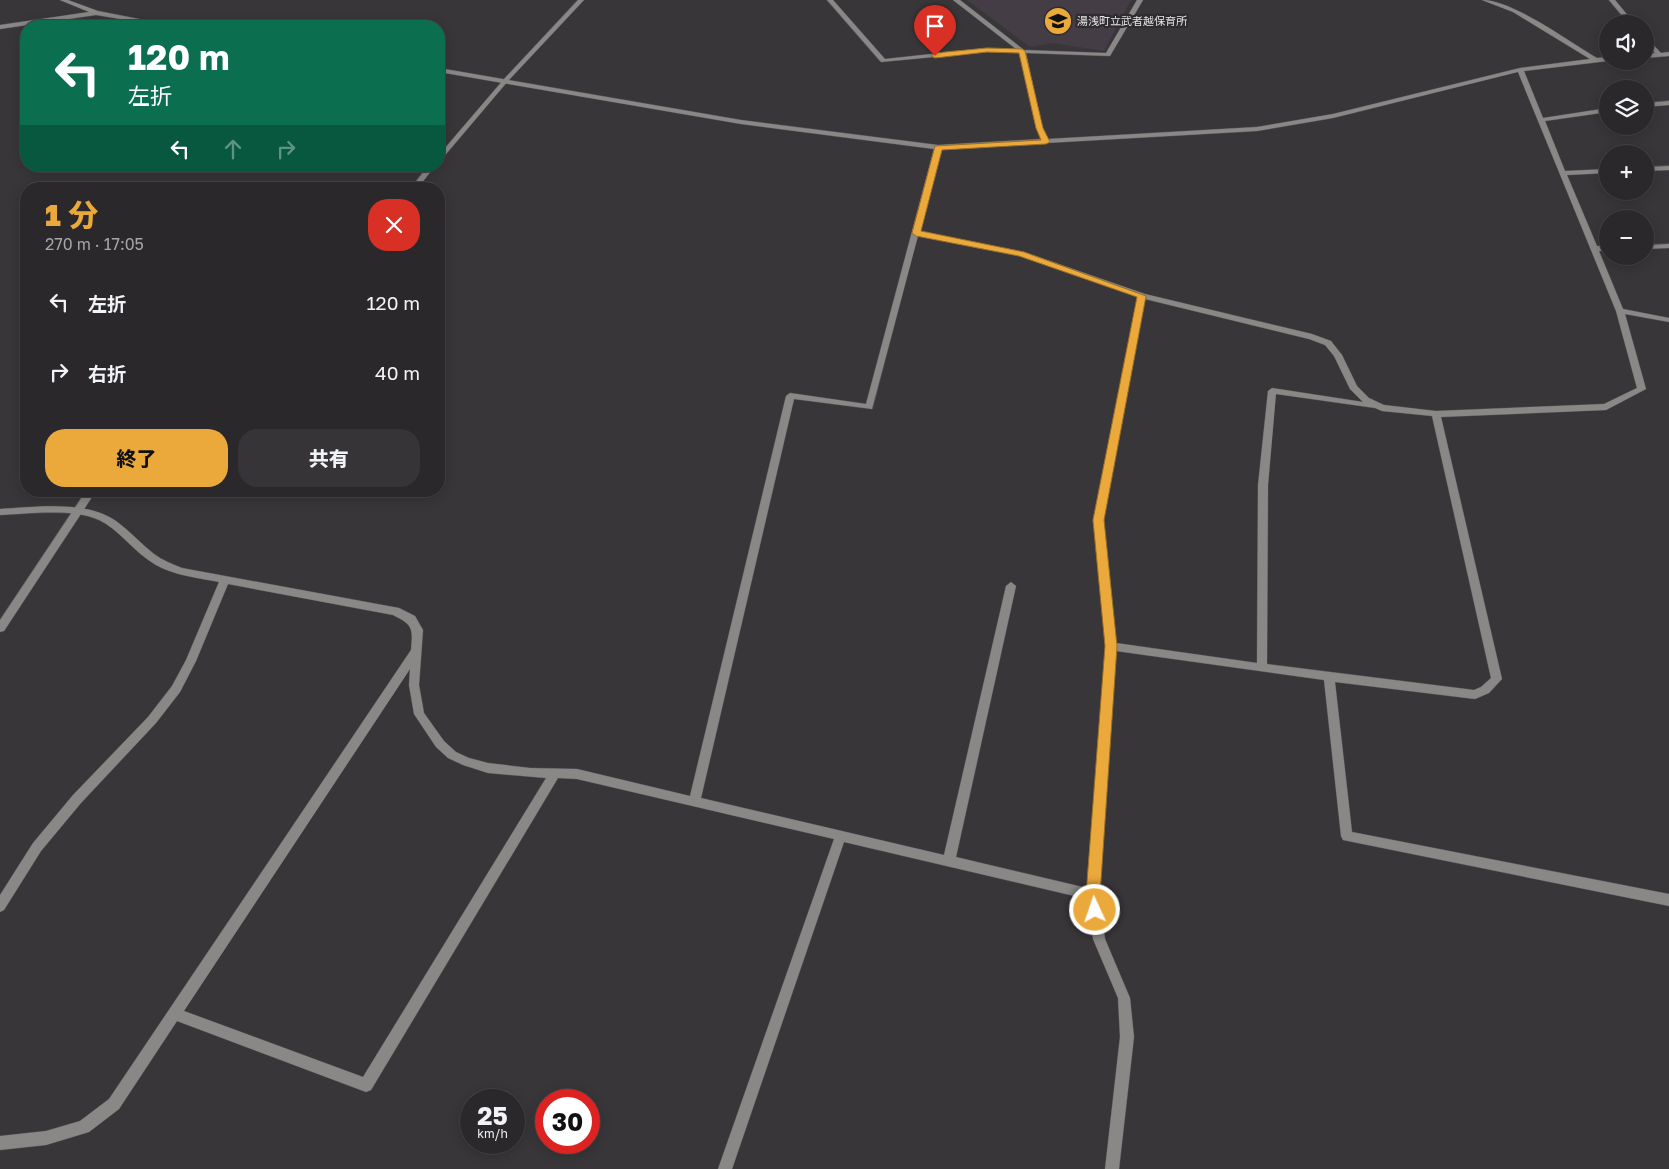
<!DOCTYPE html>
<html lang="ja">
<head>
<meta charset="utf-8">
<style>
  :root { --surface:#2b282c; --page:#373438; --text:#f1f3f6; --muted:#a6a6a9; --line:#474448; --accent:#eca93b }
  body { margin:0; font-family:"Golos Text","Noto Sans JP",sans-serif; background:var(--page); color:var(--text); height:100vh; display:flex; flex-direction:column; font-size:19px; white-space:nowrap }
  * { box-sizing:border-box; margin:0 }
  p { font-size:16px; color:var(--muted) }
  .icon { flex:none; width:28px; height:28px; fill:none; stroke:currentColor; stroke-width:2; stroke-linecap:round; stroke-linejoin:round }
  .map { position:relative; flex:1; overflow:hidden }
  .details { position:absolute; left:20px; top:182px; width:425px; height:315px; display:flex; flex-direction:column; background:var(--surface); border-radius:20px; box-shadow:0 2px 12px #0003,0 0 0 1px var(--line) }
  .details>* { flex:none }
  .top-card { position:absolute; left:20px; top:20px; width:425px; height:152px; border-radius:20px; box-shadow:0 2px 12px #0003,0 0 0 1px var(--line); background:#0b6e4f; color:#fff; overflow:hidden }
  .buttons { position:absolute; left:1599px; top:15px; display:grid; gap:10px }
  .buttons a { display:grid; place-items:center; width:55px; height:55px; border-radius:50%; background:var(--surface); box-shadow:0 2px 12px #0003,0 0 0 1px var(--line); font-size:25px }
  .speed { position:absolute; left:460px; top:1089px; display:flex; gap:10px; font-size:25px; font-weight:700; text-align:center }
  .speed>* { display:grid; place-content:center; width:65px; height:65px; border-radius:50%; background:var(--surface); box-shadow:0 2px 12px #0003,0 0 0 1px var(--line); line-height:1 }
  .speed small { font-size:12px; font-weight:400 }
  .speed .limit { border:8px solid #d22; background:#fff; color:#111 }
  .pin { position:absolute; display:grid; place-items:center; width:42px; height:42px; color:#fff; margin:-51px -21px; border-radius:50% 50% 50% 0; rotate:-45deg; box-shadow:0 0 5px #0007 }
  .pin .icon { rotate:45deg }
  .me { position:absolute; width:55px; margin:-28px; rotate:357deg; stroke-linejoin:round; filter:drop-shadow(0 0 4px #0008) }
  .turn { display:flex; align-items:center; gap:18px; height:105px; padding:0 25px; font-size:22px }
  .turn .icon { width:65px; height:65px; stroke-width:2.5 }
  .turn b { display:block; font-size:35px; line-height:42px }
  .lanes { display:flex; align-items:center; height:48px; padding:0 25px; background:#0003; justify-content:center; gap:25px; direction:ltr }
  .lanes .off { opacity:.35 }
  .round { display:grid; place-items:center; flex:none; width:52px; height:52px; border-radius:20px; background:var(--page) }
  .overview { display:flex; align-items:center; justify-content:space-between; height:85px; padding:0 25px }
  h1 { font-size:30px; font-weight:800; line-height:38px; color:var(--accent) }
  .action { display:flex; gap:10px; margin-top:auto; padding:10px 25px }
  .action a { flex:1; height:58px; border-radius:20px; background:var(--accent); color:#111; font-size:20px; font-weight:800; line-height:58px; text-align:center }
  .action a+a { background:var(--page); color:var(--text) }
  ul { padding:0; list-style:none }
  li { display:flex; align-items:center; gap:15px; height:70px; padding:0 25px }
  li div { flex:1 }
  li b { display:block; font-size:19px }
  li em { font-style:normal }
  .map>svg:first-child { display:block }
  .built { fill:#443d46 }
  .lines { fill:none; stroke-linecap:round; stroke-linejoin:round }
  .minor-casing { stroke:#545255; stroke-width:1 }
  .tertiary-casing { stroke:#545255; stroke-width:1 }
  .minor { fill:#898886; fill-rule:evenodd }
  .tertiary { fill:#898886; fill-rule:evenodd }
  .route { fill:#eca93b; stroke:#996e26 }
  .labels { text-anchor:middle; stroke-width:4.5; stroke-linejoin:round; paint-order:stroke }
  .far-poi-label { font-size:11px; fill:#e4e3e5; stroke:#2f2c2f; text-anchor:start }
</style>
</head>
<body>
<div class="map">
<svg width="1669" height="1169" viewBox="0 0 1669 1169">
  <rect width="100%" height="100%" fill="#39363a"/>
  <path class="built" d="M 967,0 L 1131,0 L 1104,51 L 1052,43 L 1030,47 Z"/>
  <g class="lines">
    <defs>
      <g id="minor">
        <path d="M 60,0 L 68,0 L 98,11 L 175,26 L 163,26 L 96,15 L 0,29 L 0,25 L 89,12 Z"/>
        <path d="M 827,0 L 833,0 L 885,59 L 987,48 L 1016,49 L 953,0 L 960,0 L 1024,50 L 1106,53 L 1137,0 L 1143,0 L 1110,56 L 1026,53 L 1042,128 L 1048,139 L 1257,127 L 1333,114 L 1520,68 L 1590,59 L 1513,12 L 1482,0 C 1513,0 1569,42 1597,58 L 1608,57 L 1608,61 L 1524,71 L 1543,118 L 1608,108 L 1608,112 L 1545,121 L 1565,171 L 1608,169 L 1608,173 L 1567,175 L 1597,246 L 1608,246 L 1608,250 L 1599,251 L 1623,309 L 1669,318 L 1669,322 L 1625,314 L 1646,389 L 1606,410 L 1441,417 L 1502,679 L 1489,693 L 1475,699 L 1335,682 L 1352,832 L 1669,894 L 1669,906 L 1343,840 L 1341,836 L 1324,680 L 1116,651 L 1099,895 L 1105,939 L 1130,998 L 1134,1037 L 1119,1169 L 1105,1169 L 1120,1037 L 1118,998 L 1093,939 L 1087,899 L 844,842 L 732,1169 L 718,1169 L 834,839 L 577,779 L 558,778 L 371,1090 L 366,1092 L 177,1021 L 119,1109 L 89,1132 L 46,1145 L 0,1150 L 0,1136 L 46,1131 L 80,1121 L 109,1099 L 411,650 C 413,628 413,625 393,615 L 228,584 L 196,661 L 180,692 L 156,723 L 81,803 L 41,851 L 4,910 L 0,912 L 0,895 L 33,843 L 73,795 L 148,717 L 172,686 L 186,660 L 219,582 C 194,577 168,575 147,559 C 130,547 118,529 99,520 C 72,508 29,514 0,515 L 0,509 C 35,507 86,500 116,521 C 130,531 141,544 154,554 C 162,560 172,564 182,568 L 399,608 L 415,616 L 423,630 L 419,685 L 424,713 L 444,741 L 456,752 L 469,758 L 488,763 L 530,768 L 577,769 L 690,796 L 786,396 L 790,393 L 866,404 L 934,149 L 741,124 L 439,72 L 439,68 L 741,120 L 938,145 L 1041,139 L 1036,128 L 1019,53 L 987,52 L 881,62 ZM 1518,72 L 1616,311 L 1637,388 L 1604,404 L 1436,411 L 1384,405 L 1369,398 L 1357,386 L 1342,355 L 1331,341 L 1312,334 L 1145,294 L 1024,252 L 919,231 L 941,149 L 1257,131 L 1333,118 ZM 918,236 L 1019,256 L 1138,297 L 1093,520 L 1106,646 L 1087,888 L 956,857 L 1016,586 L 1011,582 L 1006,586 L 944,855 L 701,798 L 794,399 L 872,409 ZM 1145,299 L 1309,339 L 1325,345 L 1334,356 L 1350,389 L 1363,402 L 1272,388 L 1268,391 L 1258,485 L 1257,663 L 1116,643 L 1103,520 ZM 1276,394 L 1375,408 L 1382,411 L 1432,416 L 1491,678 L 1481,687 L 1474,690 L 1267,664 L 1268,485 ZM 410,669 L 409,685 L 414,714 L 436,747 L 448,758 L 463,765 L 488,773 L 546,778 L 363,1077 L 184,1011 Z"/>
        <path d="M 1609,0 L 1615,0 L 1635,24 L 1629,24 Z"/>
        <path d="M 1645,36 L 1661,53 L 1669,52 L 1669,56 L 1645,58 L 1645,54 L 1655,53 L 1645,42 Z"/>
        <path d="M 1669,101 L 1669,105 L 1645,107 L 1645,103 Z"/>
        <path d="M 1669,166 L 1669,170 L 1645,171 L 1645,167 Z"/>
        <path d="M 1669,244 L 1669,248 L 1645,249 L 1645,245 Z"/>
      </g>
      <g id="tertiary">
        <path d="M 578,0 L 584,0 L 508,81 L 441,160 L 439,161 L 439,155 L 504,79 Z"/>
        <path d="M 428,166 L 435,166 L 417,189 L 410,189 Z"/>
        <path d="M 86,491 L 96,491 L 4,631 L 0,632 L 0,620 Z"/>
      </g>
    </defs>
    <use href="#minor" class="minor-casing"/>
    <use href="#tertiary" class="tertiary-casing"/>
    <use href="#minor" class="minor"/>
    <use href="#tertiary" class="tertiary"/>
  </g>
  <path class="route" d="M 987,48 L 1022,49 L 1025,51 L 1043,128 L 1050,142 L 1046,144 L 942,150 L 921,231 L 1024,252 L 1146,296 L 1104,520 L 1117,646 L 1100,895 L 1102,910 L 1100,915 L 1095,917 L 1090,915 L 1086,895 L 1105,646 L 1093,520 L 1137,297 L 1019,256 L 916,236 L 912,233 L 935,146 L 1041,140 L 1036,128 L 1019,53 L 987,52 L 935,58 L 931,56 L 935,53 Z"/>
  <defs>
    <symbol id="school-disc" viewBox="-11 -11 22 22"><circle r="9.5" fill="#eca93b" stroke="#2f2c2f"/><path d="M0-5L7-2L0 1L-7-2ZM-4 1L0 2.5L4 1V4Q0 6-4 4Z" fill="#111"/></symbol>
  </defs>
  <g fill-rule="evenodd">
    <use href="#school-disc" x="1042" y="5" width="32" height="32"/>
  </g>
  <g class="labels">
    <g class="far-poi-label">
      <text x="1077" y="25">湯浅町立武者越保育所</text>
    </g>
  </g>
</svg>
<div class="buttons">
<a><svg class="icon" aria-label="sound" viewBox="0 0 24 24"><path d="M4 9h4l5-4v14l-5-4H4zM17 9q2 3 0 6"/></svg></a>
<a><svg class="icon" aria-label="layers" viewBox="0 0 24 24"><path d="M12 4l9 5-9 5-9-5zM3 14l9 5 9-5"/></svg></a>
<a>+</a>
<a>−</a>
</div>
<div class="speed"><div>25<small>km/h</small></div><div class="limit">30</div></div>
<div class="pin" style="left:935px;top:56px;background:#d93025"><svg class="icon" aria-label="arrive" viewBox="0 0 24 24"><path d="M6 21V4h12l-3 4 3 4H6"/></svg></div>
<svg class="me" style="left:1095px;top:910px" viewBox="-20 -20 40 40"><circle r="17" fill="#eca93b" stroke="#fff" stroke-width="3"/><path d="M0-11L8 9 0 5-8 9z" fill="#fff"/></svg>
<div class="top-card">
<div class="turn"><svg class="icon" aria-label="left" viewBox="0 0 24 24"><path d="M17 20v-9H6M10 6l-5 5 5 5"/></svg><div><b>120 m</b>左折</div></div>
<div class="lanes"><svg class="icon" aria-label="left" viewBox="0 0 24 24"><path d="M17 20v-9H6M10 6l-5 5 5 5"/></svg><svg class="icon off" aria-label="ahead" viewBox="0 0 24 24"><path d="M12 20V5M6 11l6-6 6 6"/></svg><svg class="icon off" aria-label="right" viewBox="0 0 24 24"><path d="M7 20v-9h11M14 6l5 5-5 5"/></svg></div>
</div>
<section class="details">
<div class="overview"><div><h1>1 分</h1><p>270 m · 17:05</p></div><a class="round" style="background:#d93025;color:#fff"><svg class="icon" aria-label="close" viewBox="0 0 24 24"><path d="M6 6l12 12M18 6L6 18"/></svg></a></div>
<ul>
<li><svg class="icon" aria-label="left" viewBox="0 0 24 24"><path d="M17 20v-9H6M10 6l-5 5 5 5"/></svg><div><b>左折</b></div><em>120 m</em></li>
<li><svg class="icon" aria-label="right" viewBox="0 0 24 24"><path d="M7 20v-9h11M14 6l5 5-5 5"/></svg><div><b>右折</b></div><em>40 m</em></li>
</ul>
<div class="action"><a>終了</a><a>共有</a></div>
</section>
</div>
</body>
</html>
